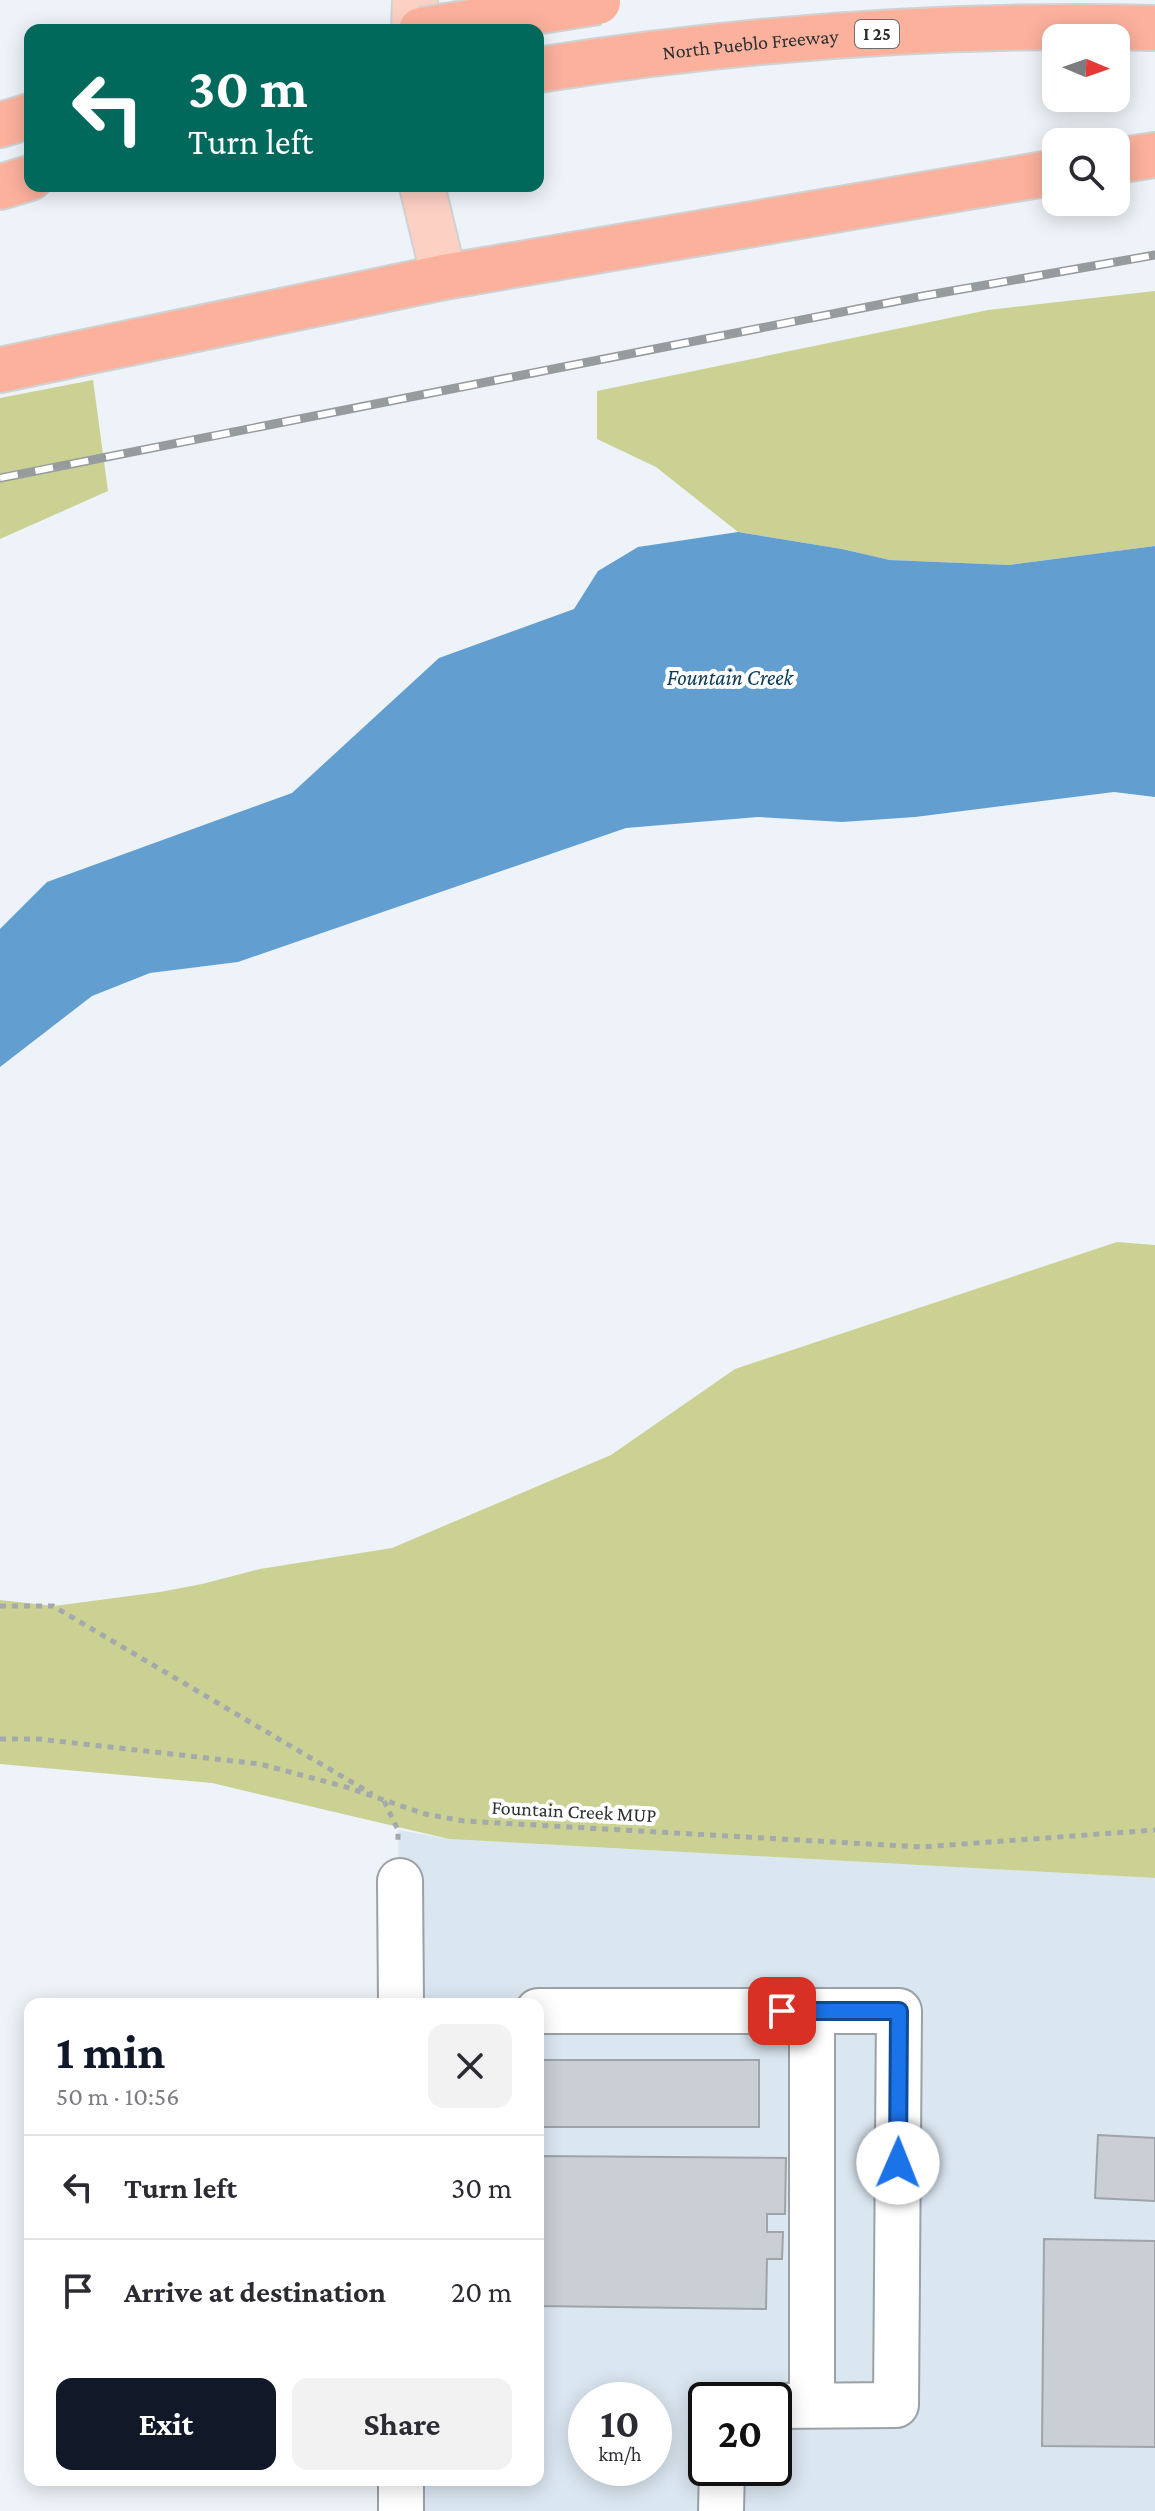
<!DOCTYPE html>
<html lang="en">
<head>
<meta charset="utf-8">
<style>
  :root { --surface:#fff; --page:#f2f2f3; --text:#2b2b33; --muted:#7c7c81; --line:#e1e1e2; --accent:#111827 }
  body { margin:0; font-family:"Crimson Pro",serif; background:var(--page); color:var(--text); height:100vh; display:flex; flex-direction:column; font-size:30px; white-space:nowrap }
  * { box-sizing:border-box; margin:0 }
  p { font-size:26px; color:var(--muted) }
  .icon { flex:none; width:44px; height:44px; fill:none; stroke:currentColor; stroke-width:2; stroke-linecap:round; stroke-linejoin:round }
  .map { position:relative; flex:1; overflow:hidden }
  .details { position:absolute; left:24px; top:1998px; width:520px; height:488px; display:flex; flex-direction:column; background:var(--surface); border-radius:16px; box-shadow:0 4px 20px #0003 }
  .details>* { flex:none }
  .guide { position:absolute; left:24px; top:24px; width:520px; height:168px; border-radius:16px; box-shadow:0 4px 20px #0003; background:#00695c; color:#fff; overflow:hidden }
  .needle { width:52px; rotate:92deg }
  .controls { position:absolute; left:1042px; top:24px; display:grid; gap:16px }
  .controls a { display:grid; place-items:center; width:88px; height:88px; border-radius:16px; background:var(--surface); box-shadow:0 4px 20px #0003; font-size:40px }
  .speed { position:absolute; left:568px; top:2382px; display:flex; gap:16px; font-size:40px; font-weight:700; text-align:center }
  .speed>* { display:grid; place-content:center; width:104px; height:104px; border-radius:50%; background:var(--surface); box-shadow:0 4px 20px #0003; line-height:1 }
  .speed small { font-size:20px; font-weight:400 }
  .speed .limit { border:4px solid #111; border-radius:12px; background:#fff; color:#111 }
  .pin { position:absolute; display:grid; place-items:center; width:68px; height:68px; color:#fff; margin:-34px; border-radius:16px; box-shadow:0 4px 12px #0006 }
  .me { position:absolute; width:88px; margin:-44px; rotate:1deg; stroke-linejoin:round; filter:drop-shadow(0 0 6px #0008) }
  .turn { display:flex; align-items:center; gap:28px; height:168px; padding:0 32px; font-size:36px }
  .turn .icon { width:104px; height:104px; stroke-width:2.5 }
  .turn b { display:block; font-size:56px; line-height:68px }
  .round { display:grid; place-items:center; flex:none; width:84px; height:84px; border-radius:16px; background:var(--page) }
  .overview { display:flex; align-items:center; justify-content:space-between; height:136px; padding:0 32px }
  h1 { font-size:48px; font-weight:700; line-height:60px; color:var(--accent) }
  .cta { display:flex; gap:16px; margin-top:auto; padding:16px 32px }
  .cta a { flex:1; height:92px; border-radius:16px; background:var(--accent); color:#fff; font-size:32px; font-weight:700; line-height:92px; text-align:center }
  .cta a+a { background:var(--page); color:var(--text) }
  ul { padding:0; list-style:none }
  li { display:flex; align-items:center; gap:24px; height:104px; padding:0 32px; border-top:2px solid var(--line) }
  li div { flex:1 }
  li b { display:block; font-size:30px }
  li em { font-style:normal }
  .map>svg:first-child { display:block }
  .built { fill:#dae6f0; fill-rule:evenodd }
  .green { fill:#cad193 }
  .water { fill:#629fd0 }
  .building { fill:#c9cfd4; stroke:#9ea4a9; stroke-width:2 }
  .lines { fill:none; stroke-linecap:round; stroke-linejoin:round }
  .minor-casing { stroke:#9ba1a5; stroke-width:48 }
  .major-casing { stroke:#d1d1d1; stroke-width:48 }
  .highway-casing { stroke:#d1d1d1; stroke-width:48 }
  .path { stroke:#a4a9ac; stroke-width:5; stroke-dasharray:6 6; stroke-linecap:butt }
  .minor { stroke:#fff; stroke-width:44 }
  .major { stroke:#fdd0c4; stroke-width:44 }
  .highway { stroke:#fcb19d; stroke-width:44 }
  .rail-casing { stroke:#969b9e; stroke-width:9 }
  .rail { stroke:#fff; stroke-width:6; stroke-dasharray:18; stroke-linecap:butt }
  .highway-bridge-casing { stroke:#d1d1d1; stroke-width:48; stroke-linecap:butt }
  .highway-bridge { stroke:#fcb19d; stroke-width:44 }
  .route-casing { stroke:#114b97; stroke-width:20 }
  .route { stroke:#1a73e8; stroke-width:14 }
  .labels { text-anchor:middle; stroke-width:8; stroke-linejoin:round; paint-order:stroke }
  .shield { fill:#fff; stroke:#6b6d6e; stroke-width:2 }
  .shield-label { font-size:18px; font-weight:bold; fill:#2c2f30 }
  .street-label { font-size:20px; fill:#2c2f30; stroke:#fff }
  .water-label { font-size:22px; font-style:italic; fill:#08395a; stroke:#fff }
</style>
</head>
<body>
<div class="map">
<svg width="1155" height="2511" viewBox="0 0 1155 2511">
  <rect width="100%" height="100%" fill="#edf3f8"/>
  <path class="built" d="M 398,1830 L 449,1839 L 1155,1878 L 1155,2511 L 401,2511 L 401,2480 L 538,2480 L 538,2004 L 401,2004 ZM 586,2400 L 654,2400 L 654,2468 L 586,2468 ZM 706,2400 L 774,2400 L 774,2468 L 706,2468 Z"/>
  <g class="green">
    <path d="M 1155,291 L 1155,546 L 1009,565 L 890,560 L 842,549 L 738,532 L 656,467 L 597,439 L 597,391 L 988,310 Z"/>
    <path d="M 93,380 L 108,491 L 0,539 L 0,398 Z"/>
    <path d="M 1117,1242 L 1155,1245 L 1155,1878 L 449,1839 L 212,1783 L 0,1764 L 0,1600 L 54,1606 L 160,1592 L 202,1584 L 260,1569 L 392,1548 L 611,1455 L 735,1369 Z"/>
  </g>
  <path class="water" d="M 738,532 L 842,549 L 890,560 L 1009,565 L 1155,546 L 1155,797 L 1114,792 L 915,817 L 842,822 L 758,817 L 626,828 L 238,962 L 150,973 L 92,996 L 0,1067 L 0,929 L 47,882 L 292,793 L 439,658 L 574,609 L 598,571 L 638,547 Z"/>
  <g class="building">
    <rect x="538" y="2060" width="221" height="67"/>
    <path d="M 1098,2135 L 1155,2138 L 1155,2201 L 1095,2198 Z"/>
    <path d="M 538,2156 L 786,2158 L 785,2214 L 767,2214 L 767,2232 L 783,2232 L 782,2259 L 767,2259 L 766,2309 L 538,2306 Z"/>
    <path d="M 1044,2239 L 1155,2241 L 1155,2447 L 1042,2446 Z"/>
  </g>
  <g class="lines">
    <defs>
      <g id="minor">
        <path d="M 400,1881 L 401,2004"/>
        <path d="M 538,2011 L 899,2011 L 896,2405 L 774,2406"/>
        <path d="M 812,2405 L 812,2011"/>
        <path d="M 401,2480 L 401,2511"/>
        <path d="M 721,2511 L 722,2468"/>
      </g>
      <g id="major">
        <path d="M 414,30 L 415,0"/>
        <path d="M 422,186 L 444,277"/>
      </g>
      <g id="highway">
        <path id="s1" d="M 538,70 C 742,38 949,23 1155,28"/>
        <path d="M 0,125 L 30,116"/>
        <path d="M 1116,161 L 1155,155"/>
        <path d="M 0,187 L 30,178"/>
        <path d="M 0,370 L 444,277 L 1056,172"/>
      </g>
    </defs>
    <use href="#minor" class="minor-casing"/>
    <use href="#major" class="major-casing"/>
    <use href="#highway" class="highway-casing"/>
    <g class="path">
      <path d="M 0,1606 L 53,1606 L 372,1794"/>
      <path d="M 0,1739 L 39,1739 L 260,1764 L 346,1787 L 425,1814 L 464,1821 L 922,1847 L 1155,1830"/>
      <path d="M 384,1801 L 398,1830 L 398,1840"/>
    </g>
    <use href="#minor" class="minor"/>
    <use href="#major" class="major"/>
    <use href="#highway" class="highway"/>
    <defs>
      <path id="rail" d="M 0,478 L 923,296 L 1155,255"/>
    </defs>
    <use href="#rail" class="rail-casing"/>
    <use href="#rail" class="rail"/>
    <defs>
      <path id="highway-bridge" d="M 421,30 L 598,2"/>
    </defs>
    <use href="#highway-bridge" class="highway-bridge-casing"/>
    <use href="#highway-bridge" class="highway-bridge"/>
  </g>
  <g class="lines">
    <defs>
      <path id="route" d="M 782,2011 L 899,2011 L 898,2163"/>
    </defs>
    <use href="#route" class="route-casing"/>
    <use href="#route" class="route"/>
  </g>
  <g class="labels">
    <rect class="shield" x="855" y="20" width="44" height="28" rx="6"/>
    <g class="shield-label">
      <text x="877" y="40">I 25</text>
    </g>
    <g class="street-label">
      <text dy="7" stroke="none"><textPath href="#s1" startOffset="214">North Pueblo Freeway</textPath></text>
      <text transform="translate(574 1811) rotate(3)" y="7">Fountain Creek MUP</text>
    </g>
    <g class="water-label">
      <text x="730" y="685">Fountain Creek</text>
    </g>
  </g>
</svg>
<div class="controls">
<a><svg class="needle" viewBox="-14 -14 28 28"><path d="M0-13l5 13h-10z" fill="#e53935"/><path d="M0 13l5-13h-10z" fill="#7c7c81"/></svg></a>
<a><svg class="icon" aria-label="search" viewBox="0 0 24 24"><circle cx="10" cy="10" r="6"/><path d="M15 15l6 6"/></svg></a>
</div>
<div class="speed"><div>10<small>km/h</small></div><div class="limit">20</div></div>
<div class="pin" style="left:782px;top:2011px;background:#d93025"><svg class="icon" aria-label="arrive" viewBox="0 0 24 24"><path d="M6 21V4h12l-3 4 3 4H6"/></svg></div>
<svg class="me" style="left:898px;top:2163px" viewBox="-20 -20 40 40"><circle r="19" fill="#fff"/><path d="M0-13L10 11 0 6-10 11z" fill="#1a73e8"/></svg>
<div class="guide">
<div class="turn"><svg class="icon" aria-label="left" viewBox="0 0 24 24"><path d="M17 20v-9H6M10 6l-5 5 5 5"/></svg><div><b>30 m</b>Turn left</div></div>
</div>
<section class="details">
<div class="overview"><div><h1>1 min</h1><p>50 m · 10:56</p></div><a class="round"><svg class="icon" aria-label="close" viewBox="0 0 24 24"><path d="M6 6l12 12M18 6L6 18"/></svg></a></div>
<ul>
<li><svg class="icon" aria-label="left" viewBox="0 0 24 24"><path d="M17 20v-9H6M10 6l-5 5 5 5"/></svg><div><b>Turn left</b></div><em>30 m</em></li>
<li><svg class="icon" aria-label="arrive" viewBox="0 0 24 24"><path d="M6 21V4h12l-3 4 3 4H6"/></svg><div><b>Arrive at destination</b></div><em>20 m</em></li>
</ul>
<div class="cta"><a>Exit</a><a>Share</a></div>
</section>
</div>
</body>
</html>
